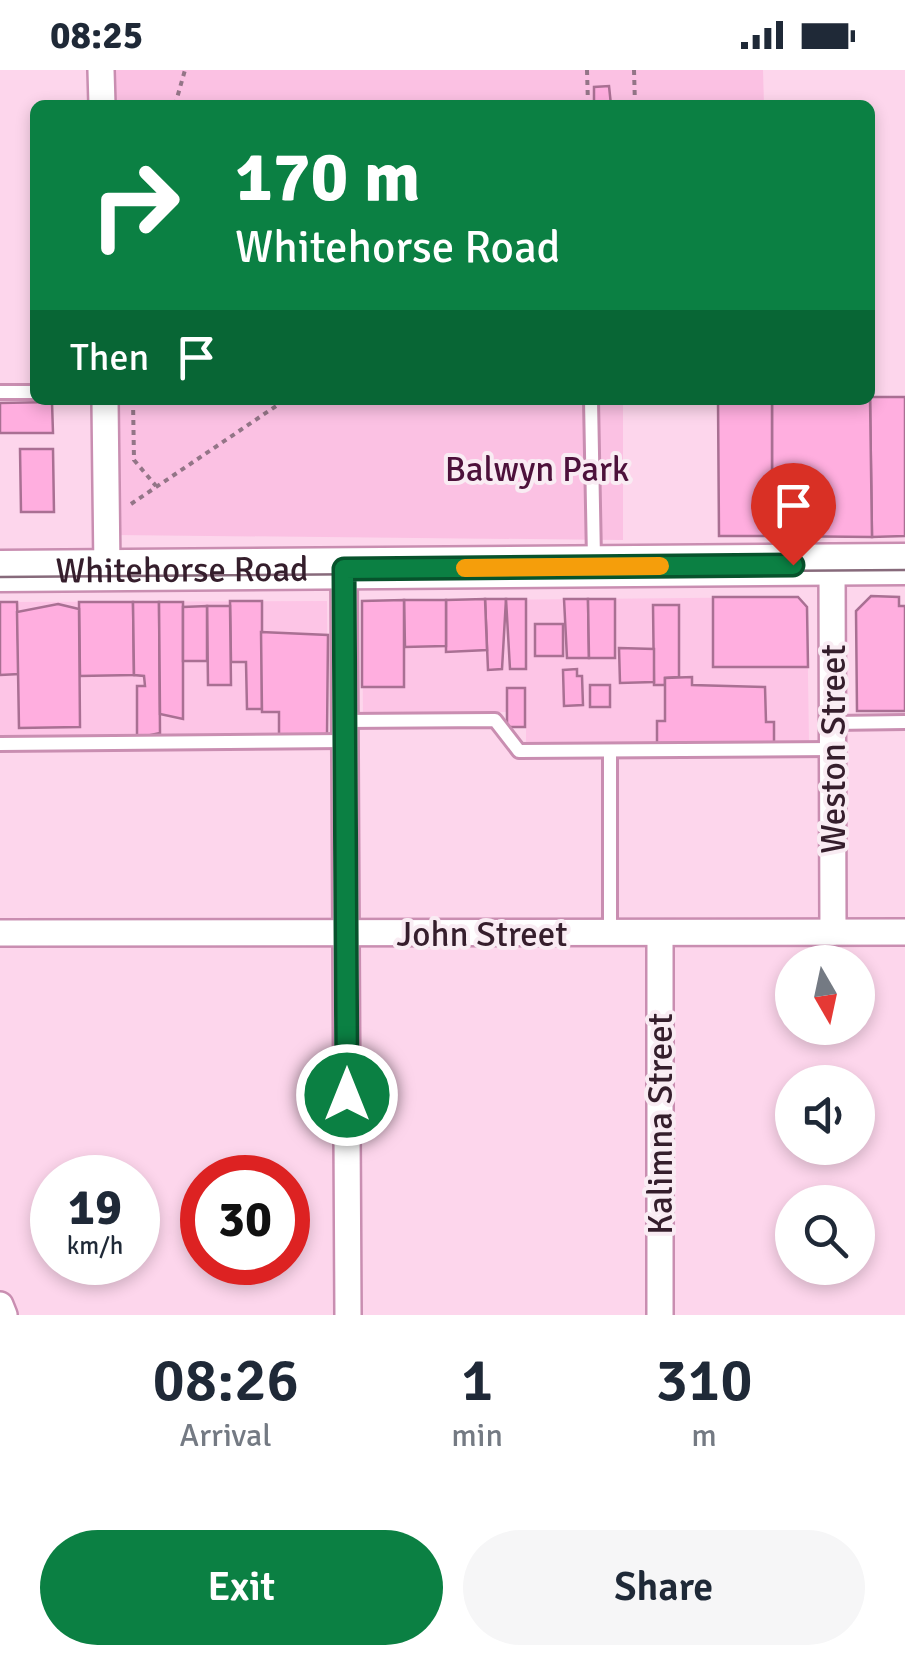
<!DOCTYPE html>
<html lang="en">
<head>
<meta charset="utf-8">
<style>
  :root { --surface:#fff; --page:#f6f6f7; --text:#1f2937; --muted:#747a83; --accent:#0b8043 }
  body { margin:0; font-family:Signika,sans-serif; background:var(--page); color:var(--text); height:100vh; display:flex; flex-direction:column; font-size:38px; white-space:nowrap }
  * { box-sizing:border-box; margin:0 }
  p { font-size:32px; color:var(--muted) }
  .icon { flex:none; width:55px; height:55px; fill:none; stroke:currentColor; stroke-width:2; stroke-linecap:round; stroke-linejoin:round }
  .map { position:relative; height:1245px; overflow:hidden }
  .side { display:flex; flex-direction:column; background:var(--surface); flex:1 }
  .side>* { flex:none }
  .guide { position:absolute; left:30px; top:30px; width:845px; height:305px; border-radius:15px; box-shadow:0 5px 15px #0003; background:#0b8043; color:#fff; overflow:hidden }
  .needle { width:65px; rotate:171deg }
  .buttons { position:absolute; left:775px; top:875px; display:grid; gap:20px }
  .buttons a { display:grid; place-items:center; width:100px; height:100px; border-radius:50%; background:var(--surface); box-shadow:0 5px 15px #0003; font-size:50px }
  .speed { position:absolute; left:30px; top:1085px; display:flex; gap:20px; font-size:50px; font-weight:700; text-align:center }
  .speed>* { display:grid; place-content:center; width:130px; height:130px; border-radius:50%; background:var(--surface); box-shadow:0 5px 15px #0003; line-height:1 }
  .speed small { font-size:25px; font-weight:400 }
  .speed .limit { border:15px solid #d22; background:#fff; color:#111 }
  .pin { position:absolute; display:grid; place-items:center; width:85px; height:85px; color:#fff; margin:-102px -42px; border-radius:50% 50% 50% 0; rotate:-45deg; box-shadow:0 0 10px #0007 }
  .pin .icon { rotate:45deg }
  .me { position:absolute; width:110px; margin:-55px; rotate:0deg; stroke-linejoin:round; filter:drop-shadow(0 0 8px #0008) }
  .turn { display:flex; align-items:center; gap:35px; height:210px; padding:0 40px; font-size:45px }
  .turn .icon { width:130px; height:130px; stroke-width:2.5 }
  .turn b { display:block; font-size:70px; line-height:85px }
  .then { display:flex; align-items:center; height:95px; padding:0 40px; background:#0003; gap:20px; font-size:38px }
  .eta { display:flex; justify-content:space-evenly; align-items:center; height:170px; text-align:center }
  .eta b { font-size:60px; font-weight:600; line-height:70px }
  .cta { display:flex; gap:20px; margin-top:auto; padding:20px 40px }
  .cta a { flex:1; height:115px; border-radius:60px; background:var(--accent); color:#fff; font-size:40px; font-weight:600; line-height:115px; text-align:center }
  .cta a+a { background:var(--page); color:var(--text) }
  .status { display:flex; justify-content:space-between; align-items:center; height:70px; padding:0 50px; background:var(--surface); direction:ltr }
  .status svg { height:28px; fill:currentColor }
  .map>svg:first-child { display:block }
  .built { fill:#fdc5e6 }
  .green { fill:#fbc1e3 }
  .building { fill:#ffaedf; stroke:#a97093; stroke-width:2.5 }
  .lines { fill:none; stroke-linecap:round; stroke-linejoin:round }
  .lane-casing { stroke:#c98eb1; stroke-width:18 }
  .street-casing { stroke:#c98eb1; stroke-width:30 }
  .primary-casing { stroke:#c98eb1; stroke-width:45 }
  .path { stroke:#937587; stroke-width:4; stroke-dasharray:5 5; stroke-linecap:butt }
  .lane { stroke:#fff; stroke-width:12 }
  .street { stroke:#fff; stroke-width:25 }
  .primary { stroke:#fff; stroke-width:40 }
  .tram { stroke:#876a7b; stroke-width:2.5 }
  .route-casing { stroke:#07532c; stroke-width:25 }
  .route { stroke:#0b8043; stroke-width:18 }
  .slow { stroke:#f59e0b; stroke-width:18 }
  .labels { text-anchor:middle; stroke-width:8; stroke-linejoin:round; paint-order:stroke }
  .park-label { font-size:35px; fill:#4d113b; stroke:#f9ecf3 }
  .street-label { font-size:35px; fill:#351e2c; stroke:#f9ecf3 }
</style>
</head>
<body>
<div class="status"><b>08:25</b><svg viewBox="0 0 49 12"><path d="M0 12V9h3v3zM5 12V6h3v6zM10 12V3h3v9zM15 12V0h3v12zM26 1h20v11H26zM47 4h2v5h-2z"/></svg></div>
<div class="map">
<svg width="905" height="1245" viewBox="0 0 905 1245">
  <rect width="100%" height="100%" fill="#fdd6ec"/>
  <g class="built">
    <path d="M 798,527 L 807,537 L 809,674 L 526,675 L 526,641 L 363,648 L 362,531 Z"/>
    <path d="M 327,531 L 328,679 L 0,680 L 0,532 Z"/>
  </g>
  <g class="green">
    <path d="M 112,0 L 763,0 L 764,35 L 112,35 Z"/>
    <path d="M 114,330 L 623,330 L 623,470 L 115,465 Z"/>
  </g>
  <g class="building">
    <path d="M 609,16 L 611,35 L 594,35 L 594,17 Z"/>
    <path d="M 870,327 L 905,327 L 905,466 L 872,467 Z"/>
    <path d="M 870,327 L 872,467 L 772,466 L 772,330 Z"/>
    <path d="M 718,330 L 772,330 L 772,466 L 719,466 Z"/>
    <path d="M 52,332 L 53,363 L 0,363 L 0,333 Z"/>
    <path d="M 20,379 L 53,379 L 54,442 L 21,442 Z"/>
    <path d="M 871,526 L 899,527 L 899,536 L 905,536 L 905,641 L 857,641 L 856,541 Z"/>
    <path d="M 713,527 L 798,527 L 807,537 L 808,597 L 713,597 Z"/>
    <path d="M 485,529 L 506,529 L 502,599 L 488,600 Z"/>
    <path d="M 485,529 L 487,580 L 446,582 L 446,530 Z"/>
    <path d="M 506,529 L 526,529 L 526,599 L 510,599 Z"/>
    <path d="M 564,529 L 588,529 L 589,588 L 567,588 Z"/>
    <path d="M 588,529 L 615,529 L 615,588 L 589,588 Z"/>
    <path d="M 404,530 L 446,530 L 446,576 L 405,577 Z"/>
    <path d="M 404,530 L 404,617 L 362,617 L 362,531 Z"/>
    <path d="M 230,531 L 262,531 L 262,639 L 247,639 L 246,592 L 231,592 Z"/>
    <path d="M 0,532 L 17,532 L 19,604 L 0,605 Z"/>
    <path d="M 79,532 L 133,532 L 134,605 L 80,606 Z"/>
    <path d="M 133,532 L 159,532 L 160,663 L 137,668 L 137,616 L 145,616 L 144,606 L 134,605 Z"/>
    <path d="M 159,532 L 183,532 L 183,649 L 160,644 Z"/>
    <path d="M 58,534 L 79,539 L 80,657 L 19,658 L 17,542 Z"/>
    <path d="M 653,535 L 679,535 L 679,607 L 665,608 L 665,615 L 654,615 Z"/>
    <path d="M 207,536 L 230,536 L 231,615 L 208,615 Z"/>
    <path d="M 207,536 L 207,591 L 183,591 L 183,537 Z"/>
    <rect x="535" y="554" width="28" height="32"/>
    <path d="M 261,562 L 328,565 L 327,666 L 279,666 L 279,642 L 262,642 Z"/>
    <path d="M 619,578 L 654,579 L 654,612 L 620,613 Z"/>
    <path d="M 577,599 L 577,606 L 582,606 L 583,635 L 564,636 L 563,600 Z"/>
    <path d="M 692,607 L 692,615 L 765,617 L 766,652 L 774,652 L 774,674 L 657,674 L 657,651 L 665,651 L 665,608 Z"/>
    <rect x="590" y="615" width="20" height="22"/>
    <rect x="507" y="618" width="18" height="39"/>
  </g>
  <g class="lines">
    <defs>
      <g id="lane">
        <path d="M 0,322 L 35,322"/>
        <path d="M 591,330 L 594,489"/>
        <path d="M 344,651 L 495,650 L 519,681 L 833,679"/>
        <path d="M 833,653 L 905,652"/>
        <path d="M 0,674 L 344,671"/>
        <path d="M 610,863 L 610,681"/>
      </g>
      <g id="street">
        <path d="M 101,0 L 102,35"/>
        <path d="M 105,330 L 107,500"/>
        <path d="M 832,495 L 833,862"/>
        <path d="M 344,499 L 348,1245"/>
        <path d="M 0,863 L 905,862"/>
        <path d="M 660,864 L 660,1245"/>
        <path d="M 0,1235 L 4,1245"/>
      </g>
      <g id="primary">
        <path id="s1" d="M 0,501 L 905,494"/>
      </g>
    </defs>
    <use href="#lane" class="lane-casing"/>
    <use href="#street" class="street-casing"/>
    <use href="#primary" class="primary-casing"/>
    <g class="path">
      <path d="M 587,0 L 588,35"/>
      <path d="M 634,0 L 635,35"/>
      <path d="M 175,35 L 185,0"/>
      <path d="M 133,330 L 134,390 L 156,416"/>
      <path d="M 382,330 L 414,330"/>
      <path d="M 131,434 L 285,330"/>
    </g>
    <use href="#lane" class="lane"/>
    <use href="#street" class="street"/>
    <use href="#primary" class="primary"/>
    <path class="tram" d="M 0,507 L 905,500"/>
  </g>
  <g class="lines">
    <defs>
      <path id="route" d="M 347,1025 L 344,499 L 793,495"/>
    </defs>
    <use href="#route" class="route-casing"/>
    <use href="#route" class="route"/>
    <path class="slow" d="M 465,498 L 660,496"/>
  </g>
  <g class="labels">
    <g class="park-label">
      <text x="537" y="411">Balwyn Park</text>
    </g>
    <g class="street-label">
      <text dy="12" stroke="none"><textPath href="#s1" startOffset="182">Whitehorse Road</textPath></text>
      <text transform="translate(833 679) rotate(-90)" y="12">Weston Street</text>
      <text x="482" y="876">John Street</text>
      <text transform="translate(660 1054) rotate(-90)" y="12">Kalimna Street</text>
    </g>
  </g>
</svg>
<div class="buttons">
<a><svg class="needle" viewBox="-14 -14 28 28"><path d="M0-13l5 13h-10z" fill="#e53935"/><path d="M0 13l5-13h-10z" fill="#747a83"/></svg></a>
<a><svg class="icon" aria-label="sound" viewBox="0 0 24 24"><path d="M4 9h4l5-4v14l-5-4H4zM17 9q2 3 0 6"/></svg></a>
<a><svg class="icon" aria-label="search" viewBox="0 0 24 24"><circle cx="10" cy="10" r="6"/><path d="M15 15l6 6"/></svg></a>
</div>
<div class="speed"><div>19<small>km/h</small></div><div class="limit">30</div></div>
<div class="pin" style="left:793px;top:495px;background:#d93025"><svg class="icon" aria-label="arrive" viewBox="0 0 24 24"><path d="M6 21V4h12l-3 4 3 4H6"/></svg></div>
<svg class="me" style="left:347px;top:1025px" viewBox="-20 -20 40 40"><circle r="17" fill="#0b8043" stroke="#fff" stroke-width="3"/><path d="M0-11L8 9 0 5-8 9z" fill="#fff"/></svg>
<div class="guide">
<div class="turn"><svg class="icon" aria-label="right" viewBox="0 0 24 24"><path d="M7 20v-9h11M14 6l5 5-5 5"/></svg><div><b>170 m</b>Whitehorse Road</div></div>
<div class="then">Then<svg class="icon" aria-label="arrive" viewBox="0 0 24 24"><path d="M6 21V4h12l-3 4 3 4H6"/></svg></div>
</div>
</div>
<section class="side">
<div class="eta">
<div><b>08:26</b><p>Arrival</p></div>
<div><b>1</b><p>min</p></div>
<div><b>310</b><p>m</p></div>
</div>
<div class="cta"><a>Exit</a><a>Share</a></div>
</section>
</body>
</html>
